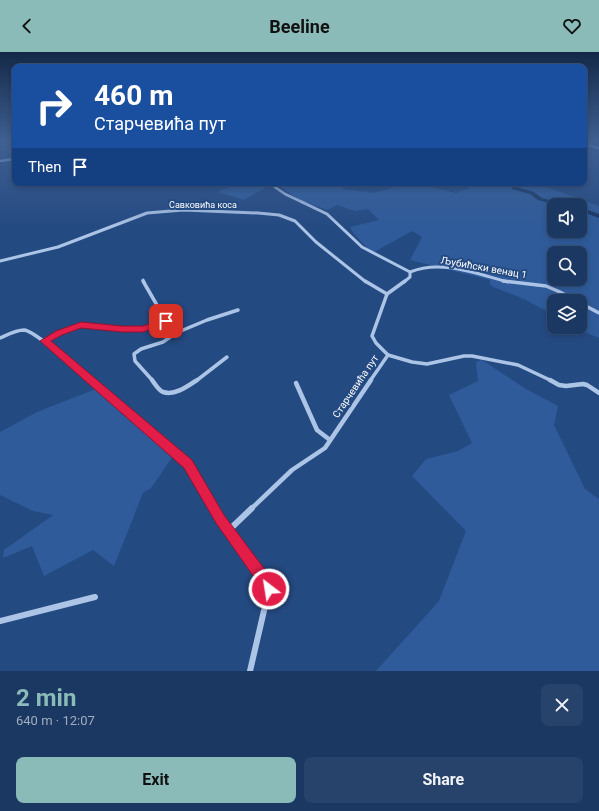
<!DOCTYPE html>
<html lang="en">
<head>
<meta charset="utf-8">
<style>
  :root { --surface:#1b3862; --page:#28436b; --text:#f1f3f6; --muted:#a0acbe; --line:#395277; --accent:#8bbbb9 }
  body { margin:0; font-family:Roboto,sans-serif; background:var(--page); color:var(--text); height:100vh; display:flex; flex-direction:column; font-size:15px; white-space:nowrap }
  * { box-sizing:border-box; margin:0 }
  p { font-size:13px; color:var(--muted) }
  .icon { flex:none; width:22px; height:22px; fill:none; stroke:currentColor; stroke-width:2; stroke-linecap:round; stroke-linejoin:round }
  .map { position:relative; height:619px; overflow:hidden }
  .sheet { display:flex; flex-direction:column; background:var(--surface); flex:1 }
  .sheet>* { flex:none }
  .top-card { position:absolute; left:12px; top:12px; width:575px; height:122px; border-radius:8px; box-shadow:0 2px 6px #0003,0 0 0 1px var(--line); background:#1a4fa0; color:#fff; overflow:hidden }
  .fabs { position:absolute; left:547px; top:146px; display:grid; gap:8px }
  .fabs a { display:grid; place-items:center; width:40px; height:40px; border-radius:8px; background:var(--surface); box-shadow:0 2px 6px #0003,0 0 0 1px var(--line); font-size:20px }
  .pin { position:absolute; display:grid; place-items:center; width:34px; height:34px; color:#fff; margin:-17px; border-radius:8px; box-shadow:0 2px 6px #0006 }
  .me { position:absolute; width:44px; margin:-22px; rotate:329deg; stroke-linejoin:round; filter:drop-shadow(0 0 3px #0008) }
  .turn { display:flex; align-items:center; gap:14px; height:84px; padding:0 16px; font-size:18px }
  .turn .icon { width:52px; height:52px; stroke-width:2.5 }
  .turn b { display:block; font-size:28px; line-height:34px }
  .then { display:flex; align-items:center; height:38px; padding:0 16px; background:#0003; gap:8px; font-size:15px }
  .round { display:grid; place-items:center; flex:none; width:42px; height:42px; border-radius:8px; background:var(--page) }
  .headline { display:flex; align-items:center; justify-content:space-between; height:68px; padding:0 16px }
  h1 { font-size:24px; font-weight:700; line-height:30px; color:var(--accent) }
  .cta { display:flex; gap:8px; margin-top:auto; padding:8px 16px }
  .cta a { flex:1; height:46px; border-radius:8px; background:var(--accent); color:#111; font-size:16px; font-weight:700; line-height:46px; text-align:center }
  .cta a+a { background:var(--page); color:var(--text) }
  header { display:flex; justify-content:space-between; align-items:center; height:52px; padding:0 16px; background:var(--accent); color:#111; font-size:18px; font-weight:700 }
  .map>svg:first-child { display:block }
  .green { fill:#2f5b9a; fill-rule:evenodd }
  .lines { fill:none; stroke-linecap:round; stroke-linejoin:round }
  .river { fill:#193662; fill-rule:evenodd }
  .street-far4 { stroke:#acc5e7; stroke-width:2.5 }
  .street-far3 { stroke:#acc5e7; stroke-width:3 }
  .street-far2 { stroke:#acc5e7; stroke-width:3.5 }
  .street-far1 { stroke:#acc5e7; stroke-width:4.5 }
  .street { stroke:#acc5e7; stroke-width:6 }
  .highway { fill:#fff; fill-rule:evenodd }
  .route { fill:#e11d48; stroke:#92132f }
  .labels { text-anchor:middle; stroke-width:4; stroke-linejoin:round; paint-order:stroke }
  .far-street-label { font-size:9px; fill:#fff; stroke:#244a82 }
  .street-label { font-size:10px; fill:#fff; stroke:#244a82 }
</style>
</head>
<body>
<header><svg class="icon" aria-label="back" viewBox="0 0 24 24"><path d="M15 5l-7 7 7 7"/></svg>Beeline<svg class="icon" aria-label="heart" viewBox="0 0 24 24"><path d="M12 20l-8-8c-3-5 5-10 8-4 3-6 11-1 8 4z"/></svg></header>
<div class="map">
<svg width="599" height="619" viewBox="0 0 599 619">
  <rect width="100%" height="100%" fill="#244a82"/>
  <g class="green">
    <path d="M 239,131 L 260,131 L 268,134 L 244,148 L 218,140 Z"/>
    <path d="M 275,131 L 341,131 L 343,137 L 374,141 L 408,131 L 415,131 L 456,141 L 480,131 L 535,131 L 599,154 L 599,286 L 573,275 L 580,275 L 580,249 L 554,249 L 554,263 L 524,247 L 493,235 L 490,232 L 490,228 L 410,208 L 422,185 L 412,179 L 372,201 L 354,182 L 350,175 L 379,168 L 368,157 L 355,159 L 337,153 L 327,158 L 300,148 ZM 554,153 L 580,153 L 580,179 L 554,179 ZM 554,201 L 580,201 L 580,227 L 554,227 Z"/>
    <path d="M 482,308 L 526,337 L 558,354 L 554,373 L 585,437 L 599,447 L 599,619 L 376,619 L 439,549 L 466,479 L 412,424 L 426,407 L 458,399 L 472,391 L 449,343 L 478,329 L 476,310 Z"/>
    <path d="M 96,337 L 173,404 L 151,436 L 143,441 L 114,514 L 93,498 L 44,524 L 32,494 L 3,506 L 4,498 L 53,463 L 33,459 L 0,443 L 0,380 L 37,360 Z"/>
  </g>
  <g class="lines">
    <g class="river">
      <path d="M 513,131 L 519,131 L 517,135 L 534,140 L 542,146 L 566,153 L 556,153 L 538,148 L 530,142 L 512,137 Z"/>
      <path d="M 580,155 L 599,162 L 599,166 L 580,159 Z"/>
    </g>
    <g class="street-far4">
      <path d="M 0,109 L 15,107"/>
      <path d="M 269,131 L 285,142 L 304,151"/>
    </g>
    <g class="street-far3">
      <path d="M 302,150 L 327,162 L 362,195 L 410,220 C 441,207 477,222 508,230"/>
      <path d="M 0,209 L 58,195 L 147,161 L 183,158 L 258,161 L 279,163 L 295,169 L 316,190 L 366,230"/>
      <path d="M 143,228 L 144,230"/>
      <path d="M 404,230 L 410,225 L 410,220"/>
    </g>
    <g class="street-far2">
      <path d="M 143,229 L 169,274 L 176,281 L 163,290 L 141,297 L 134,302 L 135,309 L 153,329"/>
      <path d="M 365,229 L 387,242"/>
      <path d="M 503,229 L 546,234 L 560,240 L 577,249"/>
      <path d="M 387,242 L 372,284 L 376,291 L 388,303 L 412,310 L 427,312 L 464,304 L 472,304 L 518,313 L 552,329"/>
      <path d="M 387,242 L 405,229"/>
      <path d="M 580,251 L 599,261"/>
      <path d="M 176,281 L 207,268 L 238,258"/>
      <path d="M 0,286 C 7,283 16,278 24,278 C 36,279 80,320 91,329"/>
      <path d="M 44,289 L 59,281 L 81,273 L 122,277 L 143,277 L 166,269"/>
      <path d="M 196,329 L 227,305"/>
      <path d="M 370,329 L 388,303"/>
    </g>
    <g class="street-far1">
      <path d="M 90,328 L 188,412 L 214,457"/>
      <path d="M 152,328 C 155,332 159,339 163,340 C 175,344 188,334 197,328"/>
      <path d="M 550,328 L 559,333 L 566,334 L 583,332 L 587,333 L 599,341"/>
      <path d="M 296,331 L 317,378 L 330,388"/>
      <path d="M 251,457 L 292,418 L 325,396 L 371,328"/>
    </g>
    <g class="street">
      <path d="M 214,456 L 269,537 L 250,619"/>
      <path d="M 228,479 L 252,456"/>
      <path d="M 0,569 L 95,545"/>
    </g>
    <path class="highway" d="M 584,91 L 599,95 L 599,97 L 584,93 Z"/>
  </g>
  <linearGradient id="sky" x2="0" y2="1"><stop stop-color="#142948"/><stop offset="0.51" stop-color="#3f6092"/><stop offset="1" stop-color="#3f6092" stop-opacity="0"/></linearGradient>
  <rect width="599" height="176" fill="url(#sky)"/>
  <path class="route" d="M 166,266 L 169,267 L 171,269 L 169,271 L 143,280 L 122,280 L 81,276 L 62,283 L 51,289 L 192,408 L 224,463 L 272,527 L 276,537 L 274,542 L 269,544 L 264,542 L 261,535 L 216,471 L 184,416 L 40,289 L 56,279 L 81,270 L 122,274 L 143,274 Z"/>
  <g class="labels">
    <g class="far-street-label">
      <text x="203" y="156">Савковића коса</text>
    </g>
    <g class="street-label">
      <text transform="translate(484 215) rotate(10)" y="4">Љубићски венац 1</text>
      <text transform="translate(355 334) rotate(-56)" y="4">Старчевића пут</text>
    </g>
  </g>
</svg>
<div class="fabs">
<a><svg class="icon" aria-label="sound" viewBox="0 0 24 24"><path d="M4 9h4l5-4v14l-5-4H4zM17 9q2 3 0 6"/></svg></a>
<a><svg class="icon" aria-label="search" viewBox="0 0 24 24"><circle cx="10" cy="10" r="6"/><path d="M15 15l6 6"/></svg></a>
<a><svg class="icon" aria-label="layers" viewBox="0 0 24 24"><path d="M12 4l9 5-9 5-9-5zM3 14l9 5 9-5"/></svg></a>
</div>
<div class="pin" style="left:166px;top:269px;background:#d93025"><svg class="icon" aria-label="arrive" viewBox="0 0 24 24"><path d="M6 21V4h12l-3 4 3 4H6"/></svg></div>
<svg class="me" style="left:269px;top:537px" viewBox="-20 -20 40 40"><circle r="17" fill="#e11d48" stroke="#fff" stroke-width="3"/><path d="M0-11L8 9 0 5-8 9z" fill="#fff"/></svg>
<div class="top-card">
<div class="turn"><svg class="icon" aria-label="right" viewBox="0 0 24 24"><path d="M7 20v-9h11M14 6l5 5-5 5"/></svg><div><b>460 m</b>Старчевића пут</div></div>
<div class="then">Then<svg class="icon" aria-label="arrive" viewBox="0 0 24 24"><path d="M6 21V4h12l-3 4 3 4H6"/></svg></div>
</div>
</div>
<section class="sheet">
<div class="headline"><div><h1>2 min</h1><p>640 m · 12:07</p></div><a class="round"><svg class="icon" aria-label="close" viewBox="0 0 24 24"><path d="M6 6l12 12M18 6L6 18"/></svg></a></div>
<div class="cta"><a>Exit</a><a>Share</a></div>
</section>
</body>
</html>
